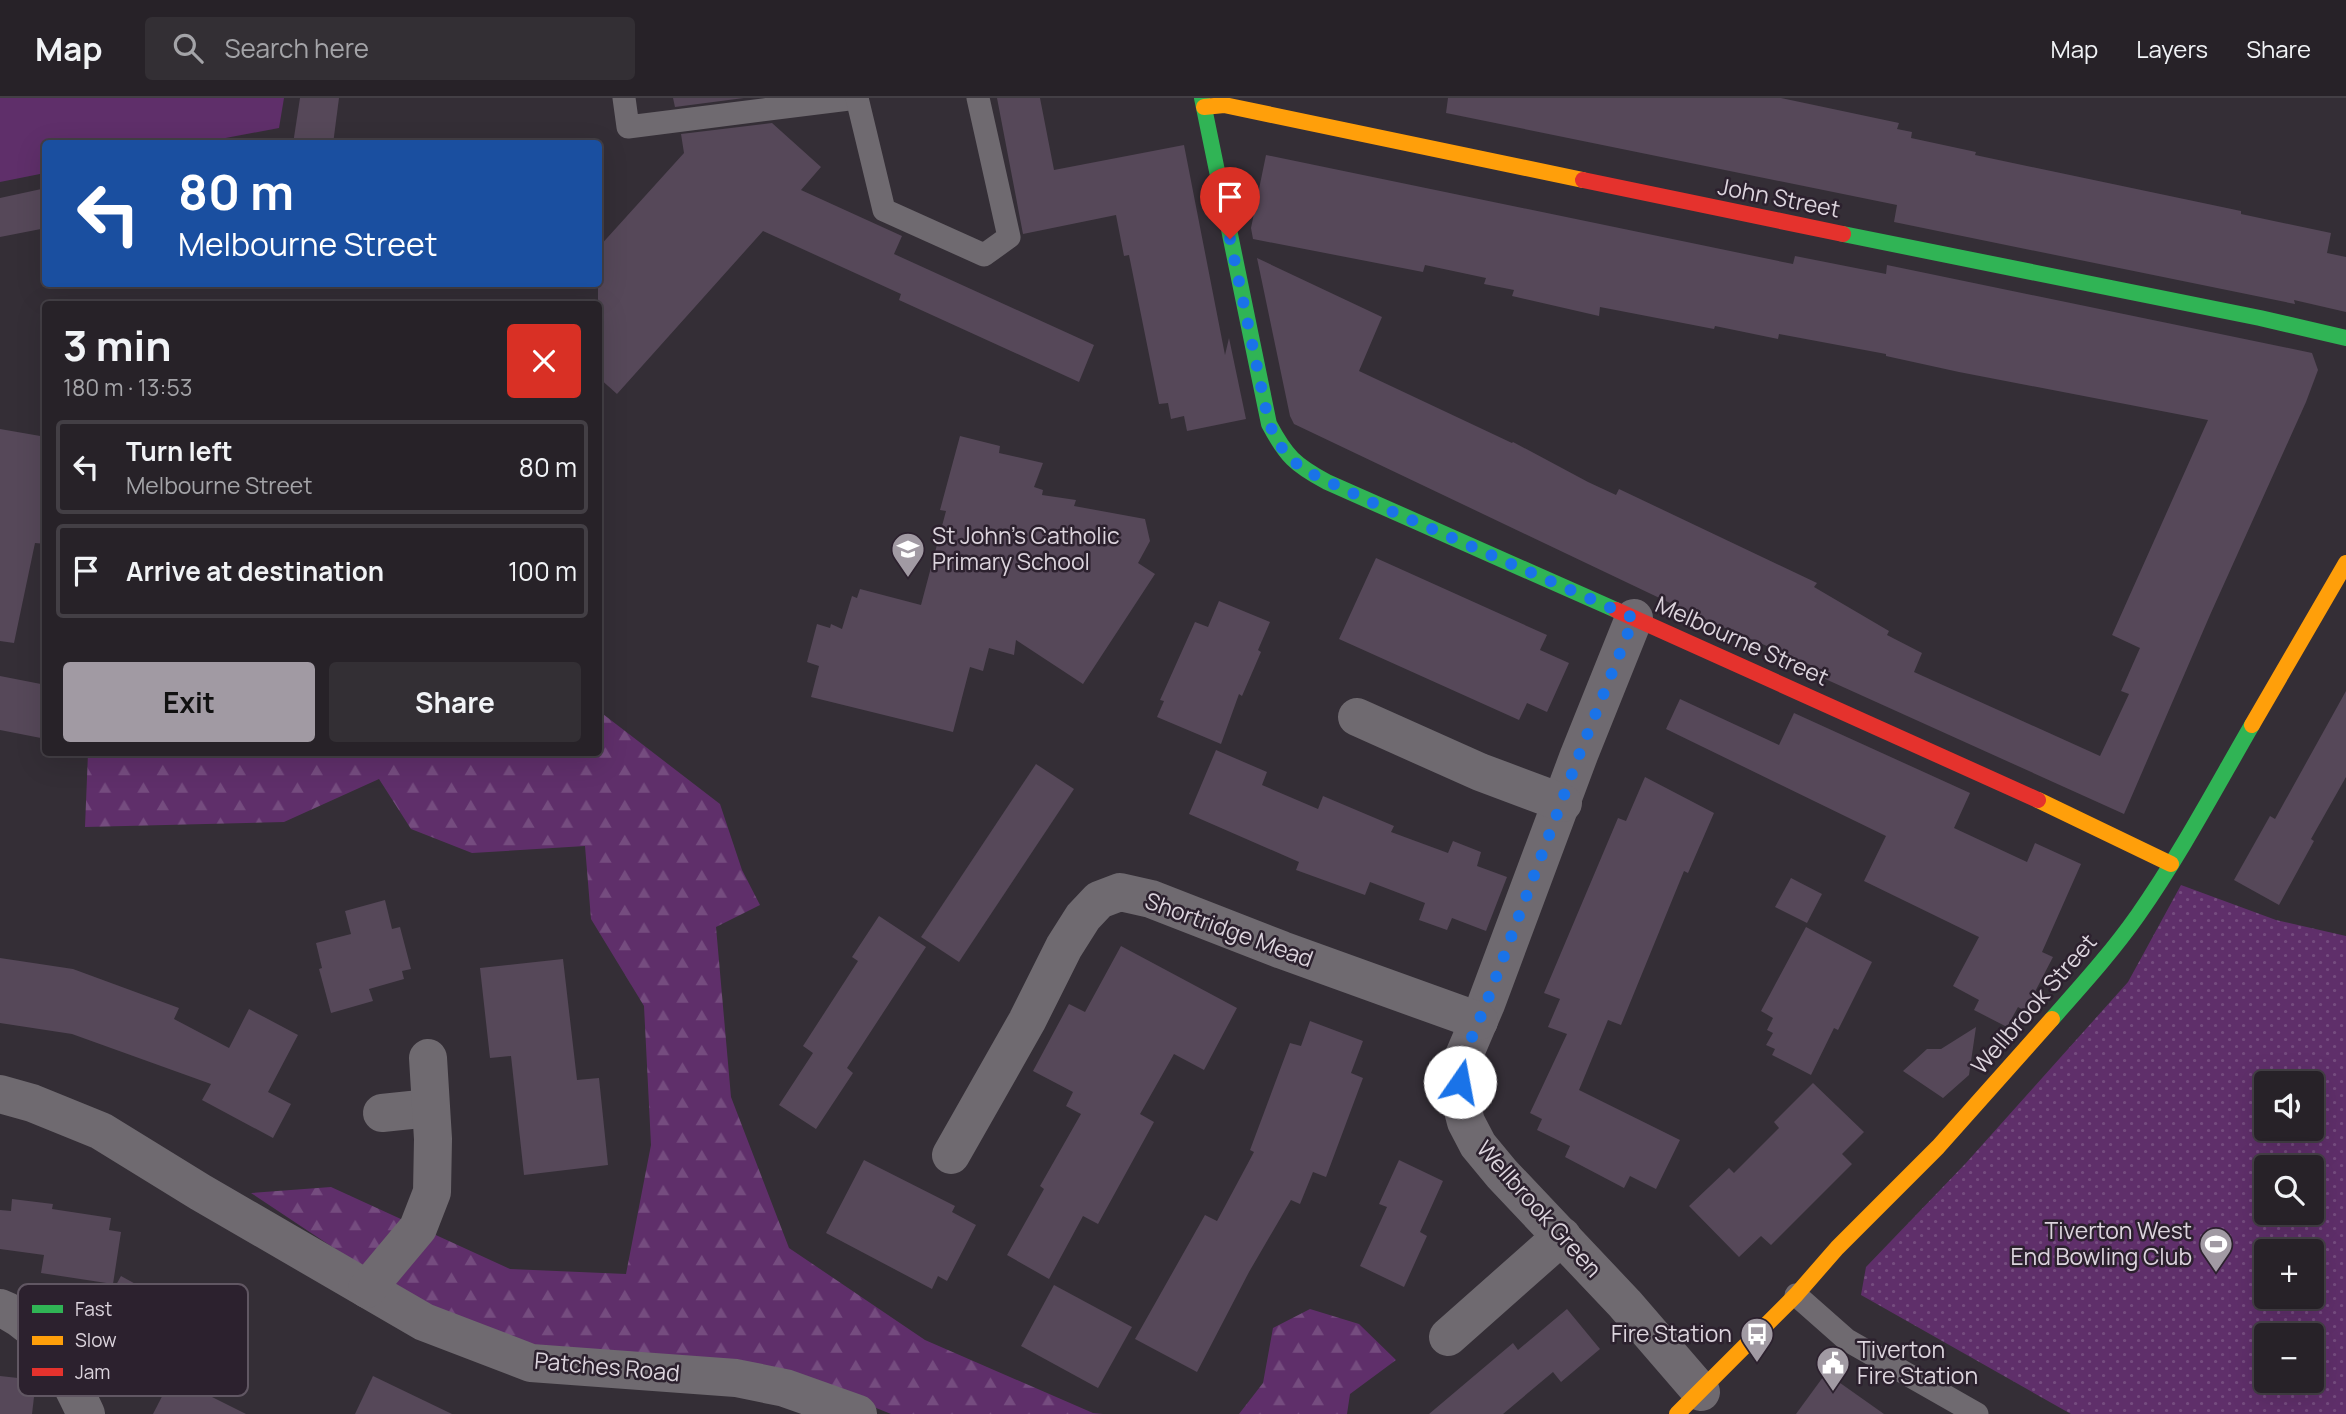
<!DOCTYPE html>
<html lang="en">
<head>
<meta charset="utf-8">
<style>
  :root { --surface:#272228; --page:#332f34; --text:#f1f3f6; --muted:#a4a4a8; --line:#433f45; --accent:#a19aa3 }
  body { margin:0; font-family:Manrope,sans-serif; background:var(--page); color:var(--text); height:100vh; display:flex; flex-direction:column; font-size:26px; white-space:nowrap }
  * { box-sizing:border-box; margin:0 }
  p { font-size:23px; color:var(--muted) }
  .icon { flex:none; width:38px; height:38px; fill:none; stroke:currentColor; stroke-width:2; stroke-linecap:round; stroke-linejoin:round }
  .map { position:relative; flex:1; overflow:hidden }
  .panel { position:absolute; left:42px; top:203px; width:560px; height:455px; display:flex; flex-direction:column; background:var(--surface); border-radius:7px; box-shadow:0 7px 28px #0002,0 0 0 2px var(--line) }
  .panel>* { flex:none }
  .hud { position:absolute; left:42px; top:42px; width:560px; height:147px; border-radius:7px; box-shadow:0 7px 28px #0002,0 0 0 2px var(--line); background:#1a4fa0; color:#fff; overflow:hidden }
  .tools { position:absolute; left:2254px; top:973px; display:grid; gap:14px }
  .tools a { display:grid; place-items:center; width:70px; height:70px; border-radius:7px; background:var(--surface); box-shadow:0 7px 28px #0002,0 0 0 2px var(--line); font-size:35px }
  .pin { position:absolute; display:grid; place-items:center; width:60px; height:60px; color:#fff; margin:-72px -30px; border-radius:50% 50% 50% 0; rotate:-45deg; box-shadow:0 0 7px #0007 }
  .pin .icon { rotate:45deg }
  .me { position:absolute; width:77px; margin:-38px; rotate:12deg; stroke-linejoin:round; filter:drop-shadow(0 0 5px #0008) }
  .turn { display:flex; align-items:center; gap:24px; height:147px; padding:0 21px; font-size:32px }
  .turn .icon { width:91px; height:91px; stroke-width:2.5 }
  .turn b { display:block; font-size:49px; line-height:60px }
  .round { display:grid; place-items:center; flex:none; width:74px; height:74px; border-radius:7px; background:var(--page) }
  .summary { display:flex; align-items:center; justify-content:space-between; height:119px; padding:0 21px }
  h1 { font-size:42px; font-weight:700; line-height:52px }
  .primary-button { display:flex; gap:14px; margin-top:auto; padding:14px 21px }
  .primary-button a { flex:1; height:80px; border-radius:7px; background:var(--accent); color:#111; font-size:28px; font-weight:700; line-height:80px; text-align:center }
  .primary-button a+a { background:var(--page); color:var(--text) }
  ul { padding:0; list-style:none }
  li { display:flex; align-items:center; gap:21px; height:94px; margin:0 14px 10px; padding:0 7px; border:4px solid var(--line); border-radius:7px }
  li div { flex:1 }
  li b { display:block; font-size:26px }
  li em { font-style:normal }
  header { display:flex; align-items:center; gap:42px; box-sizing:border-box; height:98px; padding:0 35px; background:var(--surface); border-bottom:2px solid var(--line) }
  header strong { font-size:33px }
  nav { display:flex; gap:38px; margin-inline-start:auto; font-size:24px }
  .search { width:490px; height:63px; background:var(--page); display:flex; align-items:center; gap:18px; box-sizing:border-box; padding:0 24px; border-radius:7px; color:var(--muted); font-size:26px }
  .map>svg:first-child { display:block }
  .green { fill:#5f2f6a }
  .forest { fill:url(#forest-firs) }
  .park { fill:url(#park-dots); fill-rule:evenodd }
  .building { fill:#564859 }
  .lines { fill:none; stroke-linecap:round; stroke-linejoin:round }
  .lane { stroke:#6f6a70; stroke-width:23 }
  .street { stroke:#6f6a70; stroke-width:38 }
  .fast { stroke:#30b455; stroke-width:16 }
  .slow { stroke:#ff9f0a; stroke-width:16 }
  .jam { stroke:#e5322d; stroke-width:16 }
  .route { stroke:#1a73e8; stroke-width:12; stroke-dasharray:0 21.6 }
  .labels { text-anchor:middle; stroke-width:5; stroke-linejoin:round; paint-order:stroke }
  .street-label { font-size:23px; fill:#dcd4dd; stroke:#2c212e }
  .poi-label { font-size:23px; fill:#dcd4dd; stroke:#2c212e; text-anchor:start }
  .key { fill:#2c212e; stroke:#615763; stroke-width:2 }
  .key-label { font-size:19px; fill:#dcd4dd }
</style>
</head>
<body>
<header>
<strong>Map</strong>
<div class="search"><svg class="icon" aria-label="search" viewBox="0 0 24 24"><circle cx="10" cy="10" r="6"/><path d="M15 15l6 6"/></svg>Search here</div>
<nav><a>Map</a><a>Layers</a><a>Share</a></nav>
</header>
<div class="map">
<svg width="2346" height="1316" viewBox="0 0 2346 1316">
  <defs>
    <pattern id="forest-firs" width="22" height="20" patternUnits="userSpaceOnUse" patternTransform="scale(1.75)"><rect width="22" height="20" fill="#5f2f6a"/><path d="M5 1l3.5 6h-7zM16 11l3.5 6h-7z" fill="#754c7f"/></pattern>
    <pattern id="park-dots" width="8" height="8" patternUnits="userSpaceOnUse" patternTransform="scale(1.75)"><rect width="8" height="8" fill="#5f2f6a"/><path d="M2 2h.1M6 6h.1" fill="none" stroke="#754c7f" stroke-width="1.8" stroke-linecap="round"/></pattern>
  </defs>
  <rect width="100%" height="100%" fill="#342e36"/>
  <path class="green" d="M 0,0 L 284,0 L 279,30 L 199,45 L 46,46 L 45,75 L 0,84 Z"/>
  <g class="forest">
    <path d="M 599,613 L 720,706 L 742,772 L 760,807 L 716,829 L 731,999 L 789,1150 L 925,1242 L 1093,1315 L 1103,1316 L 891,1316 L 854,1301 L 547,1254 L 406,1198 L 251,1095 L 331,1089 L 510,1171 L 626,1176 L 651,1047 L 644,908 L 591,821 L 585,748 L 472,755 L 411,731 L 379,681 L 284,724 L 85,729 L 88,655 L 598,654 Z"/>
    <path d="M 1310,1211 L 1359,1226 L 1396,1262 L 1350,1296 L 1347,1316 L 1239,1316 L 1263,1285 L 1273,1230 Z"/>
  </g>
  <path class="park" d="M 2181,787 L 2276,822 L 2346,838 L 2346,1316 L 2071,1316 L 1861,1197 L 1866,1169 L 1966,1065 L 2128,884 ZM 2266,985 L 2312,985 L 2312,1031 L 2266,1031 ZM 2266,1069 L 2312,1069 L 2312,1115 L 2266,1115 ZM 2266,1153 L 2312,1153 L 2312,1199 L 2266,1199 ZM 2266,1237 L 2312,1237 L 2312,1283 L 2266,1283 Z"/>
  <g class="building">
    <path d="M 300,0 L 339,0 L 333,46 L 293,46 Z"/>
    <path d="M 673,0 L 744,0 L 675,9 Z"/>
    <path d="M 997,0 L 1040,0 L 1054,72 L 1184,47 L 1225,257 L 1229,240 L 1246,321 L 1187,333 L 1184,318 L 1171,321 L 1168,305 L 1159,306 L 1129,157 L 1124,158 L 1116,117 L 1023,136 Z"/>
    <path d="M 1448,0 L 1781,0 L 1899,25 L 1897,31 L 1912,34 L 1911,40 L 1976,54 L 1975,57 L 2241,113 L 2241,116 L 2331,135 L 2327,155 L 2346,159 L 2346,214 L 2294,202 L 2295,206 L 1894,124 L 1897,107 L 1446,15 Z"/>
    <path d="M 772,25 L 821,69 L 801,92 L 902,138 L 894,156 L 1094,247 L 1079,284 L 899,202 L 901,196 L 763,133 L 617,296 L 598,279 L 598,150 L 684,55 L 681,36 Z"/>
    <path d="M 1266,57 L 1793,166 L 1795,158 L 1886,176 L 1887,167 L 2312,255 L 2318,272 L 2306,304 L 2210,517 L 2124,716 L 1812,575 L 1815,569 L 1691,515 L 1294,326 L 1290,318 L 1257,160 L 1382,219 L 1359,273 L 1512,345 L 1513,344 L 1588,384 L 1616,397 L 1619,391 L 1817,485 L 1814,489 L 1889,533 L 1887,537 L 1922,555 L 1914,574 L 2100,658 L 2129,596 L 2121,593 L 2140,550 L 2112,537 L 2208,322 L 1959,274 L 1886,258 L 1886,256 L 1779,236 L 1778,241 L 1715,228 L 1714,231 L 1600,209 L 1599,218 L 1512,198 L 1514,192 L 1484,186 L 1486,180 L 1425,167 L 1423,174 L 1253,141 L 1251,130 Z"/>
    <path d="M 46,90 L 46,130 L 0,139 L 0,100 Z"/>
    <path d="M 0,331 L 46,339 L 46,446 L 35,445 L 14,545 L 0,543 Z"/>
    <path d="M 960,338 L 1000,348 L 999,355 L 1043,365 L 1034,389 L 1043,392 L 1042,397 L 1076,402 L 1074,408 L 1145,421 L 1150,443 L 1138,465 L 1155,476 L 1083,586 L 1016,542 L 1014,557 L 989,550 L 983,573 L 970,569 L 953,634 L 811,599 L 819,568 L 807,564 L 817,526 L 830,530 L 831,526 L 842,531 L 852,498 L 857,500 L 860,491 L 921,507 L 946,413 L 940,412 Z"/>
    <path d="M 1376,460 L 1547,537 L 1540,552 L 1569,565 L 1547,614 L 1527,605 L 1519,622 L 1339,541 Z"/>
    <path d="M 1219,503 L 1270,524 L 1258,552 L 1261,554 L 1242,598 L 1239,596 L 1221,646 L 1157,619 L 1164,603 L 1160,602 L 1195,524 L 1208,529 Z"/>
    <path d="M 0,578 L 46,587 L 46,641 L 0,632 Z"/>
    <path d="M 2346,593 L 2346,679 L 2311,741 L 2314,743 L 2279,807 L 2234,782 L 2270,718 L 2275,721 Z"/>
    <path d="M 1680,601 L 1779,647 L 1794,615 L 1970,695 L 1954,730 L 2027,764 L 2035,745 L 2081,766 L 2042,854 L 2053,859 L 2025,913 L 2018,909 L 2007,929 L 1974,912 L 1979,902 L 1953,888 L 1979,839 L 1864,783 L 1886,738 L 1666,631 Z"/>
    <path d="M 1216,652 L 1267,674 L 1262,687 L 1318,711 L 1323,698 L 1394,728 L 1391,734 L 1448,755 L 1453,743 L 1481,754 L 1477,768 L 1507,779 L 1486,833 L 1452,820 L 1447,832 L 1419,822 L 1425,805 L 1370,784 L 1365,797 L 1296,772 L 1299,764 L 1189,716 Z"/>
    <path d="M 1036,666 L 1074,691 L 959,864 L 921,839 Z"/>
    <path d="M 1645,679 L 1714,715 L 1688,775 L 1684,773 L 1621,927 L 1608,922 L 1579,992 L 1680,1042 L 1656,1091 L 1630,1078 L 1624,1090 L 1565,1059 L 1570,1048 L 1537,1032 L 1542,1021 L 1530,1015 L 1567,936 L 1548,929 L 1560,901 L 1544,895 L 1618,720 L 1626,723 Z"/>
    <path d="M 1791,780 L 1822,796 L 1807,825 L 1775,809 Z"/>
    <path d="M 385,802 L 392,831 L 400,829 L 411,871 L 402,873 L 404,881 L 369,891 L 373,903 L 331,915 L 319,871 L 322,870 L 316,845 L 351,836 L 345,813 Z"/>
    <path d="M 879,818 L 926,849 L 847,970 L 853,975 L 816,1031 L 779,1007 L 813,955 L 803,948 L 858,863 L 852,859 Z"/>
    <path d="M 1806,829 L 1872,864 L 1838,932 L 1834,930 L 1811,977 L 1772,957 L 1775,951 L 1766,947 L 1773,935 L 1767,932 L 1773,920 L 1761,913 Z"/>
    <path d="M 1121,848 L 1237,910 L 1204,972 L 1174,956 L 1140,1016 L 1154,1024 L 1098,1126 L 1083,1118 L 1049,1181 L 1007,1157 L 1044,1091 L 1040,1088 L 1081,1016 L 1066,1008 L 1073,994 L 1033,973 L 1069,906 L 1085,914 Z"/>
    <path d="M 0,860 L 73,871 L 179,910 L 174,921 L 229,950 L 249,911 L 298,937 L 268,994 L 291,1006 L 273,1040 L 202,1002 L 211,986 L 72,936 L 0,925 Z"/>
    <path d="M 563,861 L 577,982 L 599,980 L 608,1067 L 524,1077 L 511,958 L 490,960 L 480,870 Z"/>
    <path d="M 1310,923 L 1363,943 L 1351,975 L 1363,980 L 1326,1079 L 1313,1074 L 1300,1106 L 1291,1102 L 1249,1174 L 1197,1274 L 1135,1241 L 1205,1117 L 1217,1123 L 1254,1054 L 1250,1052 L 1290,945 L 1301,948 Z"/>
    <path d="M 1976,929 L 1969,977 L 1943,1000 L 1903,973 L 1927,951 L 1941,951 Z"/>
    <path d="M 1813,985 L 1864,1034 L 1842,1056 L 1852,1066 L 1771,1147 L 1761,1138 L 1739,1159 L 1689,1108 L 1729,1070 L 1734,1075 L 1779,1030 L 1774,1024 Z"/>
    <path d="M 864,1062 L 955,1108 L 952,1114 L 976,1127 L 947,1183 L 938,1178 L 932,1191 L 826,1135 Z"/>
    <path d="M 1399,1062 L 1443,1083 L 1420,1134 L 1427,1138 L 1404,1189 L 1360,1168 L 1387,1109 L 1379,1106 Z"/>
    <path d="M 12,1101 L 53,1106 L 52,1111 L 111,1120 L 109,1132 L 121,1134 L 113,1186 L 41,1175 L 44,1157 L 0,1151 L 0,1112 L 11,1113 Z"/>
    <path d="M 121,1178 L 197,1220 L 182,1247 L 129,1267 L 85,1243 Z"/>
    <path d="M 1054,1187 L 1132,1229 L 1098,1290 L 1021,1248 Z"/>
    <path d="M 1567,1211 L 1600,1251 L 1561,1284 L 1553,1274 L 1503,1316 L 1429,1316 L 1513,1245 L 1518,1252 Z"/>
    <path d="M 1826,1275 L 1884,1316 L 1796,1316 Z"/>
    <path d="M 0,1278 L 36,1282 L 32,1316 L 0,1316 Z"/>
    <path d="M 373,1278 L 452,1316 L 355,1316 Z"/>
    <path d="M 172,1279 L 246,1316 L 153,1316 Z"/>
  </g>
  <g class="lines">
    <g class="lane">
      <path d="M 624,0 L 628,29 L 857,0"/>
      <path d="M 857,0 L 884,112 L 984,157 L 1009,139 L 978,0"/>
      <path d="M 1796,1197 L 1847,1242 L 1977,1316"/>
    </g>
    <g class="street">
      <path d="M 1634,520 L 1579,657 L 1486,906 L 1460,967 L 1460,1001 L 1466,1024 L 1478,1047 L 1502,1076 L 1625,1206 L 1701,1294"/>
      <path d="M 1357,619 L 1480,674 L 1563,705"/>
      <path d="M 0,996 L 32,1005 L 101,1033 L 200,1094 L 424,1224 L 531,1265 L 736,1280 L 785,1290 L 858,1316"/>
      <path d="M 382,1015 L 430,1010"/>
      <path d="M 951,1057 L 1027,923 L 1064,849 L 1083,819 L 1099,802 L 1120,794 L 1151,801 L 1282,852 L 1479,923"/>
      <path d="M 367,1191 L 418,1130 L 432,1094 L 433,1041 L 428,960"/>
      <path d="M 0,1210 C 46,1228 66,1275 86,1316"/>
      <path d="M 1448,1239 L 1562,1138"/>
    </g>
    <g class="fast">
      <path d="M 1202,0 L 1269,326 C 1286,358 1295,367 1327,384 L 1616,512"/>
      <path d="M 1843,136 L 2260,220 L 2346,240"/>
      <path d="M 2052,921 C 2082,887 2112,854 2138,817 C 2180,757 2215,691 2252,627"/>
    </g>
    <g class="slow">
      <path d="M 1204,9 L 1224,7 L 1583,82"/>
      <path d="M 2252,627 L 2346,465"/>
      <path d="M 2038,702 L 2171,766"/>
      <path d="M 1677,1316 L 1796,1197 L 1837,1150 L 1938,1049 L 2052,921"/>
    </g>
    <g class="jam">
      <path d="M 1583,82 L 1843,136"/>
      <path d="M 1616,512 L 2038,702"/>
    </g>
  </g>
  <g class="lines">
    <path class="route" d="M 1230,141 L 1269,326 L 1283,352 L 1302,371 L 1382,409 L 1634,520 L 1579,657 L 1486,906 L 1460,967 L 1460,984"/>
  </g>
  <defs>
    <symbol id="school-pin" viewBox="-11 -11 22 30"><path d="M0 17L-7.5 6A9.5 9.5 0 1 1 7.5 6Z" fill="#a19aa3" stroke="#2c212e"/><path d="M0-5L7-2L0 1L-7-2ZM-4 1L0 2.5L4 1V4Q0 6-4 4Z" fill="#fff"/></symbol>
    <symbol id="stadium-pin" viewBox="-11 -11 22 30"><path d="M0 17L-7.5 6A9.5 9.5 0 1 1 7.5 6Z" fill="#a19aa3" stroke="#2c212e"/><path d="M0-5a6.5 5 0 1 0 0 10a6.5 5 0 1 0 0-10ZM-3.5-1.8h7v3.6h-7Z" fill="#fff"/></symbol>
    <symbol id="bus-pin" viewBox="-11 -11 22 30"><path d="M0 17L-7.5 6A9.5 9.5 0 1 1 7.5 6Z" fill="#a19aa3" stroke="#2c212e"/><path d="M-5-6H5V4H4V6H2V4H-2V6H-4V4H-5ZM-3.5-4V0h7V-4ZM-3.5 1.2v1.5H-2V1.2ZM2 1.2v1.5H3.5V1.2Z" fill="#fff"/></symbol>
    <symbol id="civic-pin" viewBox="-11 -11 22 30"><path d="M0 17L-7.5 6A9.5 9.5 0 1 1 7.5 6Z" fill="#a19aa3" stroke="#2c212e"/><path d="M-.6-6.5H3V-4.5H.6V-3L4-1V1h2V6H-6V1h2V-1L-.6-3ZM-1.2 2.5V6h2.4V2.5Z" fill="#fff"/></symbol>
  </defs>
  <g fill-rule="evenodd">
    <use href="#school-pin" x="889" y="432" width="38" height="52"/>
    <use href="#stadium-pin" x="2197" y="1127" width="38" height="52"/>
    <use href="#bus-pin" x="1738" y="1217" width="38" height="52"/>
    <use href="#civic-pin" x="1814" y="1246" width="38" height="52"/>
  </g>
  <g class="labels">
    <g class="street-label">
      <text transform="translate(1779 100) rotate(11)" y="8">John Street</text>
      <text transform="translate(1742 543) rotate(24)" y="8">Melbourne Street</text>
      <text transform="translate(1229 832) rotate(20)" y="8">Shortridge Mead</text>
      <text transform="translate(2034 906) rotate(-49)" y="8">Wellbrook Street</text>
      <text transform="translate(1539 1111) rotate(48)" y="8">Wellbrook Green</text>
      <text transform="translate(607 1269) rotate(5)" y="8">Patches Road</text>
    </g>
    <g class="poi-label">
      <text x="932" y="446">St John's Catholic<tspan x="932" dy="26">Primary School</tspan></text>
      <text x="2192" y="1141" text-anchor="end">Tiverton West<tspan x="2192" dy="26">End Bowling Club</tspan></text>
      <text x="1732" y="1244" text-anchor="end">Fire Station</text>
      <text x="1857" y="1260">Tiverton<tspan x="1857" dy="26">Fire Station</tspan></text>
    </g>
  </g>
  <rect x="18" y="1186" width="230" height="112" rx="10" class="key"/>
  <rect x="32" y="1207" width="31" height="8" fill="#30b455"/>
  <rect x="32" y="1238" width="31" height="9" fill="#ff9f0a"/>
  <rect x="32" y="1270" width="31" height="8" fill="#e5322d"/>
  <g class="key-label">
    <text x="75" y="1218">Fast</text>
    <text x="75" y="1249">Slow</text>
    <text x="75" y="1281">Jam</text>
  </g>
</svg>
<div class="tools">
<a><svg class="icon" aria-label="sound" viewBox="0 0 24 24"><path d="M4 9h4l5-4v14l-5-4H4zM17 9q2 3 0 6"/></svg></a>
<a><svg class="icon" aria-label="search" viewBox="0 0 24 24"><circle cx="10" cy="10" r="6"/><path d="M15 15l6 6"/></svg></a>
<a>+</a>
<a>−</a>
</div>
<div class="pin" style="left:1230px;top:141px;background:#d93025"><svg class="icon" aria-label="arrive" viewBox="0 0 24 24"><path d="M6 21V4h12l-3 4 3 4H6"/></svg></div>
<svg class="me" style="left:1460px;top:984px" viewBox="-20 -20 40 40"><circle r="19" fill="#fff"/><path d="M0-13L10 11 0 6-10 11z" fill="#1a73e8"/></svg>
<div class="hud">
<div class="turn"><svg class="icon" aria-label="left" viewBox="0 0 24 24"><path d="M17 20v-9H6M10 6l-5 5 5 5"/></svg><div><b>80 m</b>Melbourne Street</div></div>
</div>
<section class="panel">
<div class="summary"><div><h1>3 min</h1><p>180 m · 13:53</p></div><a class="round" style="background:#d93025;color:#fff"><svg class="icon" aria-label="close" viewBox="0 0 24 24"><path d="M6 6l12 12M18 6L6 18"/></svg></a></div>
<ul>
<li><svg class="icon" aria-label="left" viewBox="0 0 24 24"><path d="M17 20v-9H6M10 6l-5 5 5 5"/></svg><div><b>Turn left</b><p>Melbourne Street</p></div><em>80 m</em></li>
<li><svg class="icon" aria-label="arrive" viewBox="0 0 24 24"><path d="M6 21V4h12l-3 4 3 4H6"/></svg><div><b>Arrive at destination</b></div><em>100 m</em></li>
</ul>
<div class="primary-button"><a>Exit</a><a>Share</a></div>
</section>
</div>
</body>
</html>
